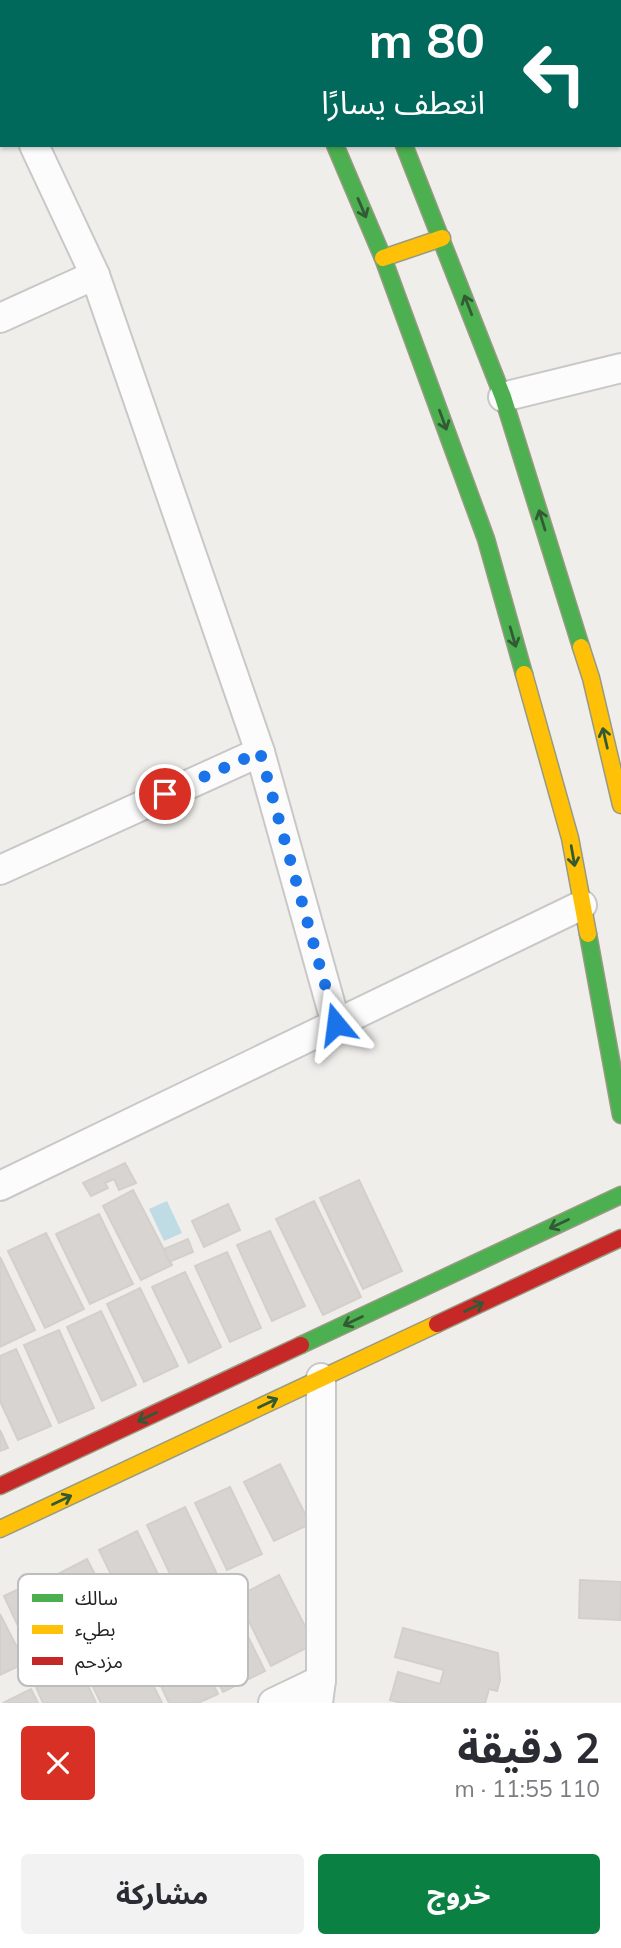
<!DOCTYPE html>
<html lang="ar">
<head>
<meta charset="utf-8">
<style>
  :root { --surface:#fff; --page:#f2f2f3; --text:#2b2b33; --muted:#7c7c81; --accent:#0b8043 }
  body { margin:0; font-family:Mulish,"Noto Sans Arabic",sans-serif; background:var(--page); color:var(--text); direction:rtl; height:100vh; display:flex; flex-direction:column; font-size:26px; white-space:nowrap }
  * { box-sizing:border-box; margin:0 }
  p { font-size:23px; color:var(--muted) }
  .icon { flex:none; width:38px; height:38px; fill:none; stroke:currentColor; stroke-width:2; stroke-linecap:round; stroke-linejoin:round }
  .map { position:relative; height:1703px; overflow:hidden; direction:ltr }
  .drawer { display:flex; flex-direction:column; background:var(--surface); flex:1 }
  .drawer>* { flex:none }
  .top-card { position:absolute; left:0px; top:0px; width:621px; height:147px; box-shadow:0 2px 5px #0004; direction:rtl; background:#00695c; color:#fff; overflow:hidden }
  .pin { position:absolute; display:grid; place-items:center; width:60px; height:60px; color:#fff; margin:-30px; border:4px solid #fff; border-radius:50%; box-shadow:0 2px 7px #0007 }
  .me { position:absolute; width:77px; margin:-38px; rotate:344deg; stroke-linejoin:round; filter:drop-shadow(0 0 5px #0008) }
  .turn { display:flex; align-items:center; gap:24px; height:147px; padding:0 21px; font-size:32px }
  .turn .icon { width:91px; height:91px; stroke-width:2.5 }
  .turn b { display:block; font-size:49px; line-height:60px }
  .round { display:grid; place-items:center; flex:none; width:74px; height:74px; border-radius:7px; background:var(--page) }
  .summary { display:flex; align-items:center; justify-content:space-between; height:119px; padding:0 21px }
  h1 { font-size:42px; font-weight:700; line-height:52px }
  .cta { display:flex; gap:14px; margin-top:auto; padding:14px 21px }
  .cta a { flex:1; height:80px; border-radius:7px; background:var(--accent); color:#fff; font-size:28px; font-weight:700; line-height:80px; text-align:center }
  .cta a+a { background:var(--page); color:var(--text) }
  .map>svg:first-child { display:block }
  .water { fill:#bfdbe3 }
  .building { fill:#d7d4d2; stroke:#d3d0cc; stroke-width:2 }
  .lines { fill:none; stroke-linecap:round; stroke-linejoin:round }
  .street-casing { stroke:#c9c8c7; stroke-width:32 }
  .fast-casing { stroke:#999a82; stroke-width:19 }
  .slow-casing { stroke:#999a82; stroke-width:19 }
  .jam-casing { stroke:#999a82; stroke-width:19 }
  .street { stroke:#fdfcfc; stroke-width:28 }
  .fast { stroke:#4caf50; stroke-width:16 }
  .slow { stroke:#ffc107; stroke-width:16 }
  .jam { stroke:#c62828; stroke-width:16 }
  .oneway { stroke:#335a34 }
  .route { stroke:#1a73e8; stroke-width:12; stroke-dasharray:0 21.6 }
  .key { fill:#fff; stroke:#bdbdbd; stroke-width:2 }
  .key-label { font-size:19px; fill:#222 }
</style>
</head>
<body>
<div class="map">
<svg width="621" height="1703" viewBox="0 0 621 1703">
  <rect width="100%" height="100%" fill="#f0eeeb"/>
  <path class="water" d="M 167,1201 L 182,1233 L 164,1241 L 149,1209 Z"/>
  <g class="building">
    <path d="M 125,1163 L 136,1183 L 119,1190 L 114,1179 L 105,1183 L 108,1188 L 91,1196 L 83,1183 Z"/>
    <path d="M 359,1180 L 402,1271 L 363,1289 L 320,1198 Z"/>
    <path d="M 133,1190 L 172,1265 L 141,1280 L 103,1206 Z"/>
    <path d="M 314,1201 L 361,1297 L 323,1315 L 276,1219 Z"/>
    <path d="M 228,1204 L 240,1230 L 204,1247 L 192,1221 Z"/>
    <path d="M 99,1214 L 133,1284 L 90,1304 L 56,1234 Z"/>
    <path d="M 270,1231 L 305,1306 L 272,1321 L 237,1245 Z"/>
    <path d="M 46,1233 L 84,1309 L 45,1328 L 8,1251 Z"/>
    <path d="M 188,1239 L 193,1252 L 169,1262 L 164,1249 Z"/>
    <path d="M 227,1252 L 261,1328 L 230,1342 L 195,1266 Z"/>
    <path d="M 0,1257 L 35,1330 L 0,1347 Z"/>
    <path d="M 185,1272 L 221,1347 L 189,1363 L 152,1287 Z"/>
    <path d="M 140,1288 L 178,1366 L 144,1382 L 107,1304 Z"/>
    <path d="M 101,1311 L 136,1385 L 102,1401 L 67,1327 Z"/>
    <path d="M 59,1330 L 94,1408 L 59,1423 L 24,1345 Z"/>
    <path d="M 16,1349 L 51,1426 L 18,1440 L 0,1401 L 0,1356 Z"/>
    <path d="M 0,1430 L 8,1448 L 0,1451 Z"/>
    <path d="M 280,1464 L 310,1524 L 274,1541 L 244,1482 Z"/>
    <path d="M 230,1487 L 262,1554 L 227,1570 L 195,1503 Z"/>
    <path d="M 185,1507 L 216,1572 L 178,1591 L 147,1525 Z"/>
    <path d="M 137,1531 L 169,1597 L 131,1615 L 99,1550 Z"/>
    <path d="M 87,1559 L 118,1619 L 83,1637 L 52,1577 Z"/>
    <path d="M 279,1575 L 314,1644 L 271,1666 L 237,1597 Z"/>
    <path d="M 40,1579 L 70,1644 L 34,1660 L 4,1596 Z"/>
    <path d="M 580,1580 L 621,1582 L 620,1620 L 579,1618 Z"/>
    <path d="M 227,1594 L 265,1671 L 223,1692 L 184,1615 Z"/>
    <path d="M 0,1614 L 25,1663 L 0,1675 Z"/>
    <path d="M 181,1617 L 218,1694 L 198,1703 L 169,1703 L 138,1637 Z"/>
    <path d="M 403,1628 L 498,1653 L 500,1680 L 497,1691 L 489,1689 L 485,1703 L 402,1703 L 390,1700 L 398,1672 L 440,1684 L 444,1670 L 395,1657 Z"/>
    <path d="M 131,1641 L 162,1703 L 101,1703 L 82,1665 Z"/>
    <path d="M 79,1666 L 96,1703 L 43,1703 L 36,1687 Z"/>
    <path d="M 31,1689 L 38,1703 L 3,1703 Z"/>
  </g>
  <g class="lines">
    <defs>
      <g id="street">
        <path d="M 0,1 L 2,0"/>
        <path d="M 0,73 L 2,77"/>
        <path d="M 34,145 L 95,275 L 260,752 L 336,1024"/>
        <path d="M 0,318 L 95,275"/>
        <path d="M 503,397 L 621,368"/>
        <path d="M 0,870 L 260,752"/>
        <path d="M 0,1186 L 582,905"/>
        <path d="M 273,1703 L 321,1680"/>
        <path d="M 318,1703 L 321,1680 L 321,1378"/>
      </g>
      <g id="fast">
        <path d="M 273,0 L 274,2"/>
        <path d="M 335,145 L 383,258 L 486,539 L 524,674"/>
        <path d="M 404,145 L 503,397 L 581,647"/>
        <path d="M 588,934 L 621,1115"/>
        <path d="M 301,1345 L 621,1195"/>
      </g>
      <g id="slow">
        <path d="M 342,0 L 343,2"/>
        <path d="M 383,258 L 442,238"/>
        <path d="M 581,647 L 591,678 L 621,805"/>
        <path d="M 524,674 L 570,838 L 588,934"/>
        <path d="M 0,1529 L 437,1324"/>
      </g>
      <g id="jam">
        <path d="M 437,1324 L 621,1238"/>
        <path d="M 0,1486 L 301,1345"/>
      </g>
    </defs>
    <use href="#street" class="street-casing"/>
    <use href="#fast" class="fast-casing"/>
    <use href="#slow" class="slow-casing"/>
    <use href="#jam" class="jam-casing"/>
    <use href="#street" class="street"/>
    <use href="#fast" class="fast"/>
    <use href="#slow" class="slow"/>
    <use href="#jam" class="jam"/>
  </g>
  <defs><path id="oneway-shaft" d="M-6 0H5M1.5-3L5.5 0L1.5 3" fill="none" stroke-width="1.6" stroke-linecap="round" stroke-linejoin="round" transform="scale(1.75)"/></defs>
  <g class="oneway">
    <use href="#oneway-shaft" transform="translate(362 208) rotate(67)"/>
    <use href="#oneway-shaft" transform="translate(468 305) rotate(-111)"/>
    <use href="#oneway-shaft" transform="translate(443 420) rotate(70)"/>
    <use href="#oneway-shaft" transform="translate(542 520) rotate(-107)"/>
    <use href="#oneway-shaft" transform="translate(513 637) rotate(74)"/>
    <use href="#oneway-shaft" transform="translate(605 738) rotate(-103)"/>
    <use href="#oneway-shaft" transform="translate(573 856) rotate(80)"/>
    <use href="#oneway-shaft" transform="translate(559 1224) rotate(155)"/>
    <use href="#oneway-shaft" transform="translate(474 1307) rotate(-25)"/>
    <use href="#oneway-shaft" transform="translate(353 1321) rotate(155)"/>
    <use href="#oneway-shaft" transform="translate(268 1403) rotate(-25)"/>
    <use href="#oneway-shaft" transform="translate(147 1417) rotate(155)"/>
    <use href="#oneway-shaft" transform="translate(62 1500) rotate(-25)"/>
  </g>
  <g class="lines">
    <path class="route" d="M 165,794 L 260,752 L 336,1024"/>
  </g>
  <rect x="18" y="1574" width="230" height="112" rx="10" class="key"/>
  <rect x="32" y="1594" width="31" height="8" fill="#4caf50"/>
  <rect x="32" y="1625" width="31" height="9" fill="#ffc107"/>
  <rect x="32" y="1657" width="31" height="8" fill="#c62828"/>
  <g class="key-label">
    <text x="75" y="1605">سالك</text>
    <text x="75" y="1636">بطيء</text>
    <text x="75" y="1668">مزدحم</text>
  </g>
</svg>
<div class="pin" style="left:165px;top:794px;background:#d93025"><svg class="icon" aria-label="arrive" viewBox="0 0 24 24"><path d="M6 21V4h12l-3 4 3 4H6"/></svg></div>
<svg class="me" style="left:336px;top:1024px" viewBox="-20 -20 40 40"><path d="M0-17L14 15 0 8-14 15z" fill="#1a73e8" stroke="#fff" stroke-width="4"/></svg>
<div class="top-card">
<div class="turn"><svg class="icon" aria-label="left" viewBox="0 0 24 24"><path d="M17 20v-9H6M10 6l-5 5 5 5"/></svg><div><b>80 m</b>انعطف يسارًا</div></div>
</div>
</div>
<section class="drawer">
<div class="summary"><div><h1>2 دقيقة</h1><p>110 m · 11:55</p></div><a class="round" style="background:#d93025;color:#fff"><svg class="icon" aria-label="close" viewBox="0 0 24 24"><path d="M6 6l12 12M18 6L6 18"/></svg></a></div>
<div class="cta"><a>خروج</a><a>مشاركة</a></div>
</section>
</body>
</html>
